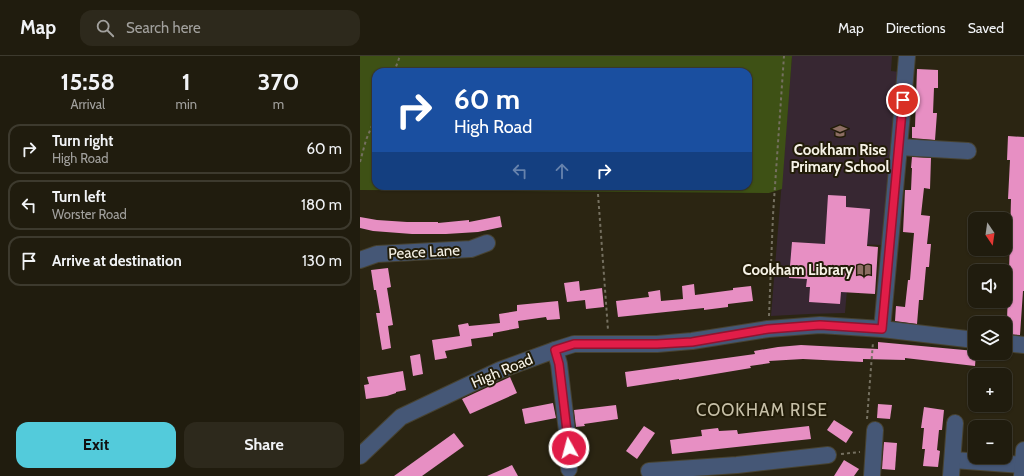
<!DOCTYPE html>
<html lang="en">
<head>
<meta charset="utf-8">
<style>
  :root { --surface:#201c0e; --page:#2d291c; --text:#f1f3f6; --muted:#a2a19e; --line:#3d3a2e; --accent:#53cbdb }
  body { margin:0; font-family:Cabin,sans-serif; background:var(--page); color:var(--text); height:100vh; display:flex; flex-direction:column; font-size:15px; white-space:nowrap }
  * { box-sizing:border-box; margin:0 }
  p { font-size:13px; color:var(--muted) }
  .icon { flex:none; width:22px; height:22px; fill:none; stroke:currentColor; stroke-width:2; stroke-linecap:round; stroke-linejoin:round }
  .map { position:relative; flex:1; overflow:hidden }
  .drawer { display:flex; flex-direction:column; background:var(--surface); width:360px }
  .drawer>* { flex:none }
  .guide { position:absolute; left:12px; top:12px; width:380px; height:122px; border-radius:12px; box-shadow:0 1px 3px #0004,0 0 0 1px var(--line); background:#1a4fa0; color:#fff; overflow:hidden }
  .needle { width:26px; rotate:167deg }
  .buttons { position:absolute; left:608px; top:156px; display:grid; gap:8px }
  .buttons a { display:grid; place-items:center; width:44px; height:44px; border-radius:8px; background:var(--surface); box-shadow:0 1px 3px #0004,0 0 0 1px var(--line); font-size:20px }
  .pin { position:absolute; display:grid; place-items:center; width:34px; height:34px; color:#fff; margin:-17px; border:2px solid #fff; border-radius:50%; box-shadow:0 1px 4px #0007 }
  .me { position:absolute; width:44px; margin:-22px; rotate:353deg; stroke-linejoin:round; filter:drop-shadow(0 0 3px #0008) }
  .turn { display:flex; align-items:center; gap:14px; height:84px; padding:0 16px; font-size:18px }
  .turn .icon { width:52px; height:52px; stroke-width:2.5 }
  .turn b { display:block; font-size:28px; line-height:34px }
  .lanes { display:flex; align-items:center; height:38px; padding:0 16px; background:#0003; justify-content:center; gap:20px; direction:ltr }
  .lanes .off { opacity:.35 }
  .eta { display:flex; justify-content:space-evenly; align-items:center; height:68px; text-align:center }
  .eta b { font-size:24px; font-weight:700; line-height:28px }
  .button { display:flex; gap:8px; margin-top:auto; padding:8px 16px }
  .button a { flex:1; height:46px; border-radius:12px; background:var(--accent); color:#111; font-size:16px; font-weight:700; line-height:46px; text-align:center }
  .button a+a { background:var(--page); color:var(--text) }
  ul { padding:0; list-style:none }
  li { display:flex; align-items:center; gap:12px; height:50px; margin:0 8px 6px; padding:0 8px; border:2px solid var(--line); border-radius:12px }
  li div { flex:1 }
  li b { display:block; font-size:15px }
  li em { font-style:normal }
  header { display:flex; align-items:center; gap:24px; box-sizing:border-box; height:56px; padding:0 20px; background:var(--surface); border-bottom:1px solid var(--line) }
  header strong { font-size:19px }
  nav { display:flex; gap:22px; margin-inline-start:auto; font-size:14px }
  .search { width:280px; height:36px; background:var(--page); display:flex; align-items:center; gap:10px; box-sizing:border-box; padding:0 14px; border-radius:12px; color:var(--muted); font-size:15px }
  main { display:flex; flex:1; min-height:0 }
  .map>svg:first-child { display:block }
  .education { fill:#372732 }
  .green { fill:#3e5115; fill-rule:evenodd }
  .building { fill:#e78fc3 }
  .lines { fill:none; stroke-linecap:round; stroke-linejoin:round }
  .minor-casing { stroke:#474230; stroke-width:18 }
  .path { stroke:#757060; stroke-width:2; stroke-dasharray:3 3; stroke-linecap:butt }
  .minor { stroke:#455776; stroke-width:16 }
  .route-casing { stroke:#92132f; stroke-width:10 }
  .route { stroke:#e11d48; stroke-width:7 }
  .labels { text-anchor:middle; stroke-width:4; stroke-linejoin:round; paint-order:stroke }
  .poi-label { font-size:15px; font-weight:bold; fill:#f6f2e6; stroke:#221c08 }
  .street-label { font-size:15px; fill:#f6f2e6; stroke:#221c08 }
  .quarter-label { font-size:17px; letter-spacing:1px; fill:#c7c0a8; stroke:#221c08 }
</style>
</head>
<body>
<header>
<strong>Map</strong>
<div class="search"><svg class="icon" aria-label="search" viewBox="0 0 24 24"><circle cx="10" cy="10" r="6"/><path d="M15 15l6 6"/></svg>Search here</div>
<nav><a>Map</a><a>Directions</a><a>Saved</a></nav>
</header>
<main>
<section class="drawer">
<div class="eta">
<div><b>15:58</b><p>Arrival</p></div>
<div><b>1</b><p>min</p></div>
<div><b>370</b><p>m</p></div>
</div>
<ul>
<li><svg class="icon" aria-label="right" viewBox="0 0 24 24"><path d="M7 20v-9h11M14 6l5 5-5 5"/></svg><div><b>Turn right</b><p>High Road</p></div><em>60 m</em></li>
<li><svg class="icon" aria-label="left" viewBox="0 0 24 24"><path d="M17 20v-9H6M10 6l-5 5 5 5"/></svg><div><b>Turn left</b><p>Worster Road</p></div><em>180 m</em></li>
<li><svg class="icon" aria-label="arrive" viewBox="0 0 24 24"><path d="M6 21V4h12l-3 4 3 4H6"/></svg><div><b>Arrive at destination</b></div><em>130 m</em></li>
</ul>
<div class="button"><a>Exit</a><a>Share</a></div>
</section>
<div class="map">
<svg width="664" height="420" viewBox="0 0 664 420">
  <rect width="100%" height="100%" fill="#2b2512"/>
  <path class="education" d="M 432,0 L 532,0 L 531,15 L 540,16 L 523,189 L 491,188 L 485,257 L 449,258 L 411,260 Z"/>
  <path class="green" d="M 0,0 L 432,0 L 422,133 L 409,137 L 0,134 ZM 16,16 L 388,16 L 388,130 L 16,130 Z"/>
  <g class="building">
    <path d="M 557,13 L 578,14 L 578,32 L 574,32 L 573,57 L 577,57 L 575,84 L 552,82 L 552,71 L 555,71 Z"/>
    <path d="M 648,80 L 664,81 L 664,235 L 663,235 L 660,279 L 645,278 L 645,264 L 647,264 L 648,234 L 645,234 L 645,217 L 649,217 L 651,143 L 648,143 L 650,104 L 647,104 Z"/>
    <path d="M 552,101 L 571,102 L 570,133 L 564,132 L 561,159 L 570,160 L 567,188 L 571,188 L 569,211 L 566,211 L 563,244 L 559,244 L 557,268 L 535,265 L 536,250 L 545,251 L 548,224 L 550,224 L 554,177 L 543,176 L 545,134 L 551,134 L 552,112 L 551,112 Z"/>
    <path d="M 468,139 L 486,140 L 486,151 L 510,153 L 507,190 L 518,191 L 515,238 L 481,236 L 480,248 L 449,246 L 450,231 L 446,231 L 447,223 L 429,222 L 432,186 L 465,188 Z"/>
    <path d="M 140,160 L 142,171 L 118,176 L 86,178 L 52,178 L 13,175 L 0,172 L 0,161 L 17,164 L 47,166 L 78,166 L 78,167 L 109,164 L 109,166 Z"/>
    <path d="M 28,212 L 31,231 L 27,232 L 33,269 L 28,270 L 31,292 L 22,294 L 16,257 L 20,257 L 16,234 L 14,234 L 11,214 Z"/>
    <path d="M 219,225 L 220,235 L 242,232 L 244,251 L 226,253 L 225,244 L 207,246 L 204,227 Z"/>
    <path d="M 334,228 L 335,239 L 373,234 L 373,232 L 391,230 L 393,245 L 368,248 L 368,251 L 344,254 L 344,252 L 258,261 L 256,245 L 289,241 L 288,236 L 300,234 L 301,245 L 323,243 L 322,230 Z"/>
    <path d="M 198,245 L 200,263 L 187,264 L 186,261 L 158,265 L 159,272 L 133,277 L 133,280 L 111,283 L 112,290 L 85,295 L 87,302 L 75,304 L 72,284 L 100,280 L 98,269 L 108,267 L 109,270 L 140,267 L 139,258 L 157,255 L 157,249 Z"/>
    <path d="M 518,286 L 615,295 L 615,297 L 616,297 L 615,310 L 545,302 L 545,304 L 503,303 L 503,306 L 443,303 L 409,305 L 410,307 L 390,310 L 391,312 L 319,324 L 319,323 L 267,331 L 265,316 L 395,298 L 394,295 L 418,291 L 441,289 L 518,293 Z"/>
    <path d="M 60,298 L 63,318 L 53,320 L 50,300 Z"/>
    <path d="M 43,315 L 46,334 L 36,336 L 36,337 L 27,340 L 6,343 L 4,329 L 9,328 L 7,321 Z"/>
    <path d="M 150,321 L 157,337 L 110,358 L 102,343 Z"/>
    <path d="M 193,347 L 196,362 L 165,368 L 162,353 Z"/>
    <path d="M 518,348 L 532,349 L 530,363 L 517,362 Z"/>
    <path d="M 256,349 L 258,363 L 224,368 L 225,370 L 216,371 L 214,354 Z"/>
    <path d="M 564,351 L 584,354 L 582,374 L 579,374 L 577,394 L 580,395 L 578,411 L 563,410 L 565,393 L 562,393 L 564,372 L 561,372 Z"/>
    <path d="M 474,364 L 493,376 L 486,387 L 467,374 Z"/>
    <path d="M 284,370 L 295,377 L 277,403 L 266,395 Z"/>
    <path d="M 449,370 L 451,383 L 312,398 L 310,384 L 342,380 L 341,374 L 358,372 L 359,375 L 377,374 L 378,378 Z"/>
    <path d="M 94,377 L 104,390 L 62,420 L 34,420 Z"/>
    <path d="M 524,386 L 537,387 L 535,414 L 522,413 Z"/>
    <path d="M 484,404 L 499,413 L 494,420 L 474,420 Z"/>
    <path d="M 152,409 L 158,420 L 127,420 Z"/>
  </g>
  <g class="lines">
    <defs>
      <g id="minor">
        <path d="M 539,91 L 608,95"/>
        <path d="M 0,204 L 17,198 L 111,193 L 127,187"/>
        <path d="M 522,273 L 539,91 L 547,0"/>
        <path d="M 645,287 L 664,289"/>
        <path d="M 195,294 L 199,308 L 209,392 L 209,413"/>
        <path d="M 0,400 L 41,361 L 140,314 L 195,294 L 214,288 L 297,288 L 332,285 L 408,273 L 460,269 L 522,273 L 615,284"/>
        <path d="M 593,404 L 663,409"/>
        <path d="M 289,415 L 377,409 L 468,399"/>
        <path d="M 512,420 L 515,374"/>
        <path d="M 591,420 L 595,367"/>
        <path d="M 662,420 L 664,394"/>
      </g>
    </defs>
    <use href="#minor" class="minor-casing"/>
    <g class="path">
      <path d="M 34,16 L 40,0"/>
      <path d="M 0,106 L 6,84 L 16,60"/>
      <path d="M 238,138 L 248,274"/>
      <path d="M 409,260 L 413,159 L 424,0"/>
      <path d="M 507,363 L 513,286"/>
      <path d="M 481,398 L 500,396"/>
    </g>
    <use href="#minor" class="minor"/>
  </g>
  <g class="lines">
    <defs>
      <path id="route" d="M 209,392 L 199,308 L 195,294 L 214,288 L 297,288 L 332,286 L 408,273 L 460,269 L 522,273 L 543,44"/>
    </defs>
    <use href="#route" class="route-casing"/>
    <use href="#route" class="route"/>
  </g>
  <defs>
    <symbol id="school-bare" viewBox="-9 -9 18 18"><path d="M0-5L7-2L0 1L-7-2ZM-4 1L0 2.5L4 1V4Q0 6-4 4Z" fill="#8d6e63" stroke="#221c08" stroke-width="2.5" paint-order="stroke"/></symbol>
    <symbol id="library-bare" viewBox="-9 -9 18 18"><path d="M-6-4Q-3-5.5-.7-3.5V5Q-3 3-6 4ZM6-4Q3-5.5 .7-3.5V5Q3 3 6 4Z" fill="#8d6e63" stroke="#221c08" stroke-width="2.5" paint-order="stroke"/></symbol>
  </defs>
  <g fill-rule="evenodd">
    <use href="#school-bare" x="470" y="65" width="20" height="20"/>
    <use href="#library-bare" x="494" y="204" width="20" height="20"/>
  </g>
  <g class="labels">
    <g class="poi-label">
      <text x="480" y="99">Cookham Rise<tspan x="480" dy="17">Primary School</tspan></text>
      <text x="493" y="219" text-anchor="end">Cookham Library</text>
    </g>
    <g class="street-label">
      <text transform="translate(64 196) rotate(-3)" y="5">Peace Lane</text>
      <text transform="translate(142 315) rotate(-23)" y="5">High Road</text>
    </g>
    <g class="quarter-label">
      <text x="402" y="360">COOKHAM RISE</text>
    </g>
  </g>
</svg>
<div class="buttons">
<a><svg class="needle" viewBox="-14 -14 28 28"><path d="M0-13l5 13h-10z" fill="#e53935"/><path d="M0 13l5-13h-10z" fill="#a2a19e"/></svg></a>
<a><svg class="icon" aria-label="sound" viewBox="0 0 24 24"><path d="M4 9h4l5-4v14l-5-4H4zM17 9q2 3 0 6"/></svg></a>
<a><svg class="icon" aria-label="layers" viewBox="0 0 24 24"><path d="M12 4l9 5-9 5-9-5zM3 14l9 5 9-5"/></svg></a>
<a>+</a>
<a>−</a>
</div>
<div class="pin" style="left:543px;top:44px;background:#d93025"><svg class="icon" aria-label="arrive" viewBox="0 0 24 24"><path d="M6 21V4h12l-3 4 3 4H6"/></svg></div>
<svg class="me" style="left:209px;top:392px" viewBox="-20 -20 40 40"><circle r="17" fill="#e11d48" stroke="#fff" stroke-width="3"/><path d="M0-11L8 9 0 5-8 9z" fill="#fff"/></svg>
<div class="guide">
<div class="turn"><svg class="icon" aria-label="right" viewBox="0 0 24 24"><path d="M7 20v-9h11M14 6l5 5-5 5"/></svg><div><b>60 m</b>High Road</div></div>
<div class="lanes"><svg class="icon off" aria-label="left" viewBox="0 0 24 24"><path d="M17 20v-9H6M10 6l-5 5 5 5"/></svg><svg class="icon off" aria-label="ahead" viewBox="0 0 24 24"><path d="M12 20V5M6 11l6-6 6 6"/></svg><svg class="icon" aria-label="right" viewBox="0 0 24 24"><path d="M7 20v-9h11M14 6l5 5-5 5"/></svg></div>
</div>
</div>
</main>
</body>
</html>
